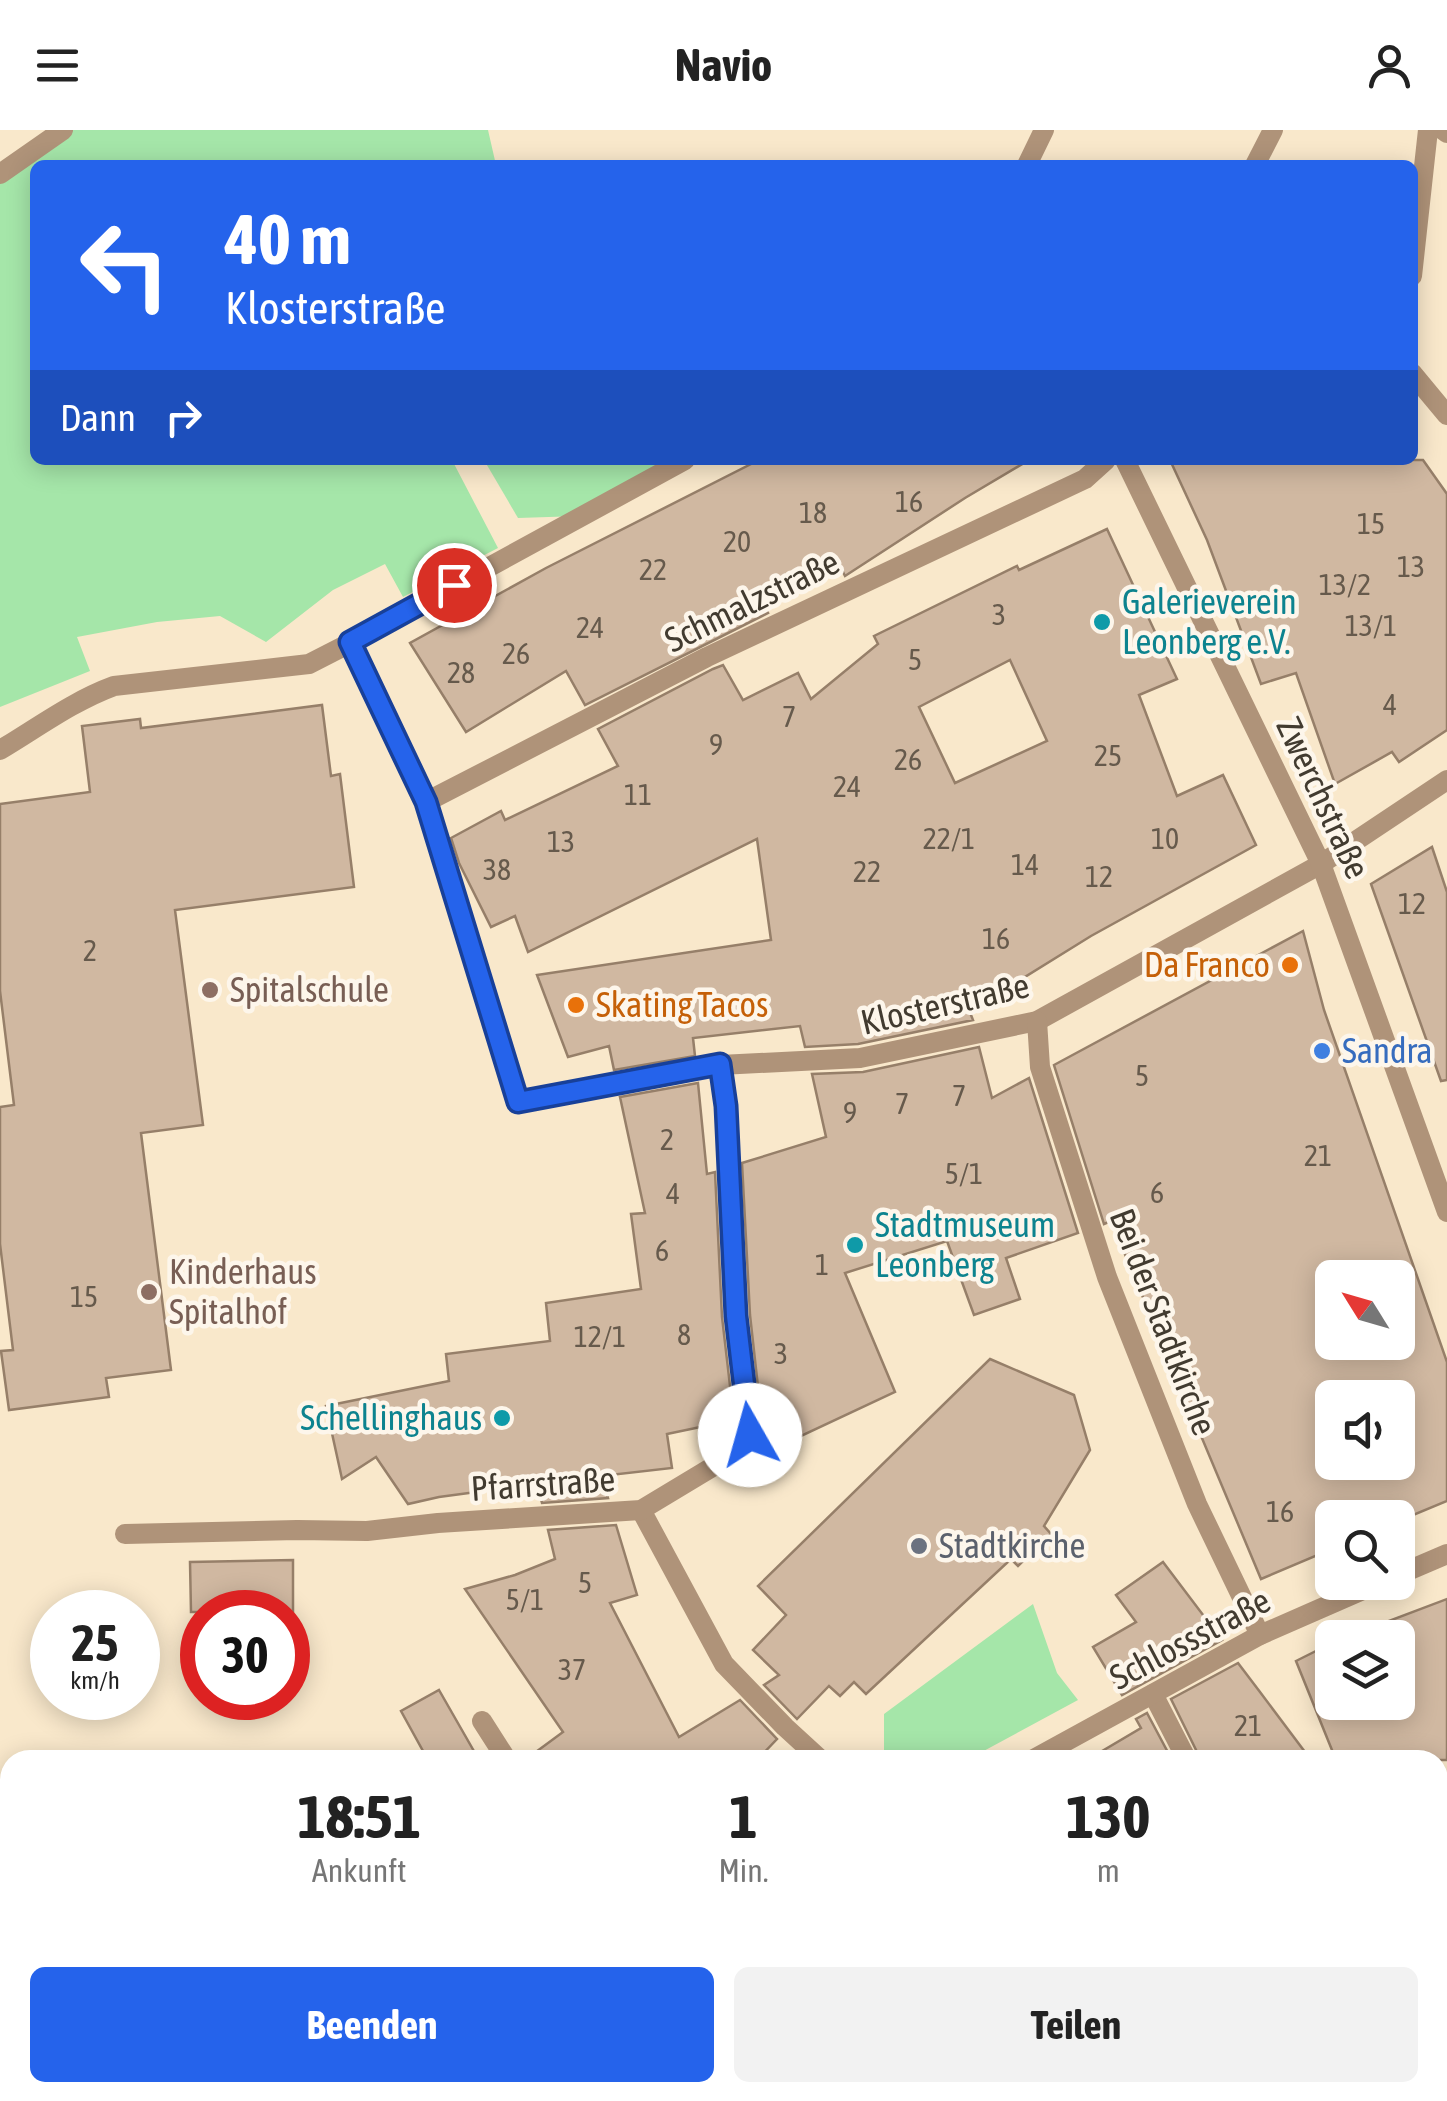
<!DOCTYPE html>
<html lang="de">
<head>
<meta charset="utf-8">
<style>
  :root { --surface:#fff; --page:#f2f2f2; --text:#222; --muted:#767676; --accent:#2563eb }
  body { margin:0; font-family:"Asap Condensed",sans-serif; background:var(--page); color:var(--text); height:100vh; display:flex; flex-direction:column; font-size:38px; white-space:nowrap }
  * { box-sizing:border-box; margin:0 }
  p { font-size:32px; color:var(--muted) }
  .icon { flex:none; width:55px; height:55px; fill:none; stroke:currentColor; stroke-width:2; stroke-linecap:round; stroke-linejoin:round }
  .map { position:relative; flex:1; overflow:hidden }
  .details { position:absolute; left:0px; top:1620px; width:1448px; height:352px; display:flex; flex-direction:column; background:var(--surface); border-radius:30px 30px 0 0; box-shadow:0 5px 25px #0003 }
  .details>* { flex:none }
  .banner { position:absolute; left:30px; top:30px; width:1388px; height:305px; border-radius:15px; box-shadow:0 5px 25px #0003; background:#2563eb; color:#fff; overflow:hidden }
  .needle { width:65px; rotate:307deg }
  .fabs { position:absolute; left:1315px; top:1130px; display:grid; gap:20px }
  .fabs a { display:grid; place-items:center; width:100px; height:100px; border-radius:15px; background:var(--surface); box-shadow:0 5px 25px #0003; font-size:50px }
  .speed { position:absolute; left:30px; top:1460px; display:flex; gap:20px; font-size:50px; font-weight:700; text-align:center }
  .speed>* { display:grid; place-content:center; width:130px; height:130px; border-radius:50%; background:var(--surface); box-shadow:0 5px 25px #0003; line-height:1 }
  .speed small { font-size:25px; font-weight:400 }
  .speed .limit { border:15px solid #d22; background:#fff; color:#111 }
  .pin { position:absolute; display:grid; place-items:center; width:85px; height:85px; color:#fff; margin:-42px; border:5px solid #fff; border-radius:50%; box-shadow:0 2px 10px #0007 }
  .me { position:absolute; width:110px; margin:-55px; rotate:353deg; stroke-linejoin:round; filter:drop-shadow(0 0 8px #0008) }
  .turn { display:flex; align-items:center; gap:35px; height:210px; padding:0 30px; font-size:45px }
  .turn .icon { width:130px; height:130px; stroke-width:2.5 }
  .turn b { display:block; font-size:70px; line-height:85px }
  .then { display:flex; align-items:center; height:95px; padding:0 30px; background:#0003; gap:20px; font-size:38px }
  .eta { display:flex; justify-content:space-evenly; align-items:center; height:170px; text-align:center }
  .eta b { font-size:60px; font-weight:700; line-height:70px }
  .action { display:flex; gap:20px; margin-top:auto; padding:20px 30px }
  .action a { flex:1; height:115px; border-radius:15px; background:var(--accent); color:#fff; font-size:40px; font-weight:700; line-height:115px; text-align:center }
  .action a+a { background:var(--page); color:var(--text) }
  header { display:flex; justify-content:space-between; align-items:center; height:130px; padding:0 30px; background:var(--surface); font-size:45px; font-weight:700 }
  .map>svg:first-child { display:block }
  .green { fill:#a5e6a9 }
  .building { fill:#d0b8a1; stroke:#967f69; stroke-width:2.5; fill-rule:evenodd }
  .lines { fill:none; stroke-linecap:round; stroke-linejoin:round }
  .service { stroke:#af9379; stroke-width:20 }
  .pedestrian { stroke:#af9379; stroke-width:20 }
  .minor { stroke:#af9379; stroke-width:20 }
  .route-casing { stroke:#184099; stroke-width:25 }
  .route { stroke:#2563eb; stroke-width:18 }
  .culture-dot { fill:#0f9aa8; stroke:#fdf6eb; stroke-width:4 }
  .food-dot { fill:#e8710a; stroke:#fdf6eb; stroke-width:4 }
  .education-dot { fill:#8d6e63; stroke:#fdf6eb; stroke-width:4 }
  .shop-dot { fill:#3f7fe0; stroke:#fdf6eb; stroke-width:4 }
  .worship-dot { fill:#6b7280; stroke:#fdf6eb; stroke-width:4 }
  .labels { text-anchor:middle; stroke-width:9; stroke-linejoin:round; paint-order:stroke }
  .number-label { font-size:30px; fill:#665a4c }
  .street-label { font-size:35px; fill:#423b30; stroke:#fdf6eb }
  .culture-label { font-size:35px; fill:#0d838f; stroke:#fdf6eb; text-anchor:start }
  .food-label { font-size:35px; fill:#c56008; stroke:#fdf6eb; text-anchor:end }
  .education-label { font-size:35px; fill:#785e54; stroke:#fdf6eb; text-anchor:start }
  .shop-label { font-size:35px; fill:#366cbe; stroke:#fdf6eb; text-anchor:start }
  .worship-label { font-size:35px; fill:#5b616d; stroke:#fdf6eb; text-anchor:start }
</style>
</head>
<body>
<header><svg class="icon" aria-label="menu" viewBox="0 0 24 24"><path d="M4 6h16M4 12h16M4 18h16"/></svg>Navio<svg class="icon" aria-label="person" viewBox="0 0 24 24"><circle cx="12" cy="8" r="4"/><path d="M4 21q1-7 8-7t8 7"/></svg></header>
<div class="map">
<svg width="1447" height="1971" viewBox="0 0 1447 1971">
  <rect width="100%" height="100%" fill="#f9e8cb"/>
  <g class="green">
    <path d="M 66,0 L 488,0 L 496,35 L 35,35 L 35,330 L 452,330 L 498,418 L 403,467 L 385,434 L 333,460 L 266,512 L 220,486 L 157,492 L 77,507 L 90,541 L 0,577 L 0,45 Z"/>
    <path d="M 484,330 L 668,330 L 579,386 L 518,388 Z"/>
    <path d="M 1033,1474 L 1057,1543 L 1078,1570 L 967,1630 L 884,1629 L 884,1584 Z"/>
    <path d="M 0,1747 L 10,1751 L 10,1962 L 176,1963 L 179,1971 L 0,1971 Z"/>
    <path d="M 1301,1962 L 1391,1963 L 1394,1971 L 1261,1971 Z"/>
  </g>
  <g class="building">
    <path d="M 759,330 L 1029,330 L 965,368 L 845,446 L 838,432 L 760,469 L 768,483 L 585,575 L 566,541 L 466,602 L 410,513 L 546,438 Z"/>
    <path d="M 1170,330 L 1423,330 L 1447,364 L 1447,600 L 1399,632 L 1392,622 L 1335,654 L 1296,543 L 1261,554 L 1207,410 Z"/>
    <path d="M 1107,399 L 1177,549 L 1139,565 L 1177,666 L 1223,645 L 1256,715 L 1091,806 L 1012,855 L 969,873 L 967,875 L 973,890 L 858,914 L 805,917 L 800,896 L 693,908 L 695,926 L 614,940 L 609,916 L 568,927 L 537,845 L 771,810 L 757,709 L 528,822 L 515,786 L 491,797 L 459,733 L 451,708 L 501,681 L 505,690 L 618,636 L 598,599 L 713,539 L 723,535 L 743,570 L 798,543 L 811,569 L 878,514 L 874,506 L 1017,436 L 1019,440 ZM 1010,530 L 1047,611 L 955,653 L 919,577 Z"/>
    <path d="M 322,575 L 331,646 L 340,644 L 354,757 L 175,780 L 203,995 L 141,1003 L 171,1240 L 106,1248 L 109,1267 L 9,1280 L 1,1221 L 13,1220 L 0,1114 L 0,977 L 14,975 L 0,861 L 0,674 L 90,662 L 82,596 L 140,589 L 141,598 Z"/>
    <path d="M 1432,717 L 1447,762 L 1447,950 L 1441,951 L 1371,754 Z"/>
    <path d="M 1303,801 L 1324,880 L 1447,1232 L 1447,1371 L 1406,1388 L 1332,1388 L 1332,1419 L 1261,1449 L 1111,1091 L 1104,1094 L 1054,935 ZM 1332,1148 L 1398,1148 L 1398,1212 L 1332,1212 ZM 1332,1268 L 1398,1268 L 1398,1332 L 1332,1332 Z"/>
    <path d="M 979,917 L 992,968 L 1029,948 L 1078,1103 L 1006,1128 L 1020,1169 L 974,1185 L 947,1111 L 845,1143 L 895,1262 L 784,1314 L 776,1281 L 761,1284 L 750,1185 L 742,1033 L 826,1007 L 812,944 L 863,942 Z"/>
    <path d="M 698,953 L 707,1044 L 715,1042 L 722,1187 L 734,1290 L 667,1304 L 672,1338 L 601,1346 L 608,1368 L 542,1373 L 537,1354 L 439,1367 L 408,1374 L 376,1327 L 342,1349 L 326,1276 L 449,1251 L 446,1224 L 550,1211 L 546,1173 L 641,1159 L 631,1084 L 645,1083 L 620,967 Z"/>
    <path d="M 990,1229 L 1074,1265 L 1090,1320 L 1044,1396 L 1051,1404 L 1018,1436 L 1011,1429 L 866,1564 L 854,1552 L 840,1566 L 829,1556 L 797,1589 L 764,1555 L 779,1545 L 753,1520 L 786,1485 L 758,1456 Z"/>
    <path d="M 616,1395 L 637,1465 L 610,1473 L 679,1607 L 740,1570 L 777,1609 L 757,1630 L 525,1630 L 563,1602 L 465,1459 L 515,1445 L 555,1429 L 548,1400 Z"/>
    <path d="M 293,1430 L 293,1482 L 191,1482 L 190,1432 Z"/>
    <path d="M 1163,1432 L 1222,1510 L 1122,1565 L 1093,1517 L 1136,1492 L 1116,1465 Z"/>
    <path d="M 1447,1469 L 1447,1630 L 1336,1630 L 1296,1531 L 1332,1513 L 1332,1572 L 1398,1572 L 1398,1508 L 1344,1508 Z"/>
    <path d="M 1238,1533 L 1260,1562 L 1311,1630 L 1201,1630 L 1171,1569 Z"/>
    <path d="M 439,1560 L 479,1630 L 428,1630 L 401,1581 Z"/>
    <path d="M 1147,1583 L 1172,1630 L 1087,1630 L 1141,1598 L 1136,1589 Z"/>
  </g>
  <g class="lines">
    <g class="service">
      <path d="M 0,620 C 37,598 73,571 114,556 L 309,534 L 350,513"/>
      <path d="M 1153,1564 L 1187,1630"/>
    </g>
    <path class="pedestrian" d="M 1443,0 L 1447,3"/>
    <g class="minor">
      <path d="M 1027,35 L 1044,0"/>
      <path d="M 1255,35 L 1273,0"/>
      <path d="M 0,44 L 63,0"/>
      <path d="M 1412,146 L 1428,0"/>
      <path d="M 1412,243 L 1447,285"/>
      <path d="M 685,330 L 350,513 L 426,672 L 518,971 L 720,935 L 860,928 L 1037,891 L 1321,734 L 1447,650"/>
      <path d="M 1125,330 L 1321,734 L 1447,1082"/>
      <path d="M 426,672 L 707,527 L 1085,349 L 1106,330"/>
      <path d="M 1037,891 L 1040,937 L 1107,1147 L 1197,1374 L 1260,1505"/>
      <path d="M 641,1380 L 724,1534 L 785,1597 L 821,1630"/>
      <path d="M 125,1404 L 297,1400 L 367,1401 L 438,1393 L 641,1380 L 724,1330 L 750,1305 L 736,1186 L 726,976 L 720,935"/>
      <path d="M 1398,1445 L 1447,1424"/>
      <path d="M 482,1591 L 507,1630"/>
      <path d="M 1032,1630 L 1260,1505 L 1381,1452"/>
      <path d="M 1438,1750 L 1447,1745"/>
    </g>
  </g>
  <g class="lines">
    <defs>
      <path id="route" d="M 454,455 L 350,512 L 426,672 L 518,972 L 720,934 L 726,976 L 736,1186 L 750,1305"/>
    </defs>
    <use href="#route" class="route-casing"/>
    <use href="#route" class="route"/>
  </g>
  <g class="culture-dot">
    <circle cx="1102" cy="492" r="10"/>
    <circle cx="855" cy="1115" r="10"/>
    <circle cx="502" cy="1288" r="10"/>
  </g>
  <g class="food-dot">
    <circle cx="1290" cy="835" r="10"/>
    <circle cx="576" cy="875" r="10"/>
  </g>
  <g class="education-dot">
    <circle cx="210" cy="860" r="10"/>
    <circle cx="149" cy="1162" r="10"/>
  </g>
  <circle class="shop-dot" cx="1322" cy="921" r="10"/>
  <circle class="worship-dot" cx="919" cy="1416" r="10"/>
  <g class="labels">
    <g class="number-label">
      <text x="909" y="382">16</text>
      <text x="813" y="393">18</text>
      <text x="1371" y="404">15</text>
      <text x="737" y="422">20</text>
      <text x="1411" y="447">13</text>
      <text x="653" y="450">22</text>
      <text x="1345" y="465">13/2</text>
      <text x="999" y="495">3</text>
      <text x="1371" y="506">13/1</text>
      <text x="590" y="508">24</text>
      <text x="516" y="534">26</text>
      <text x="915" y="540">5</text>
      <text x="461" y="553">28</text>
      <text x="1390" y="585">4</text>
      <text x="789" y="597">7</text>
      <text x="716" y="625">9</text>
      <text x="1108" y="636">25</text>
      <text x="908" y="640">26</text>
      <text x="847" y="667">24</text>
      <text x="638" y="675">11</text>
      <text x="949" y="719">22/1</text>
      <text x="1165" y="719">10</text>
      <text x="561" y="722">13</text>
      <text x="1025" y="745">14</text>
      <text x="497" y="750">38</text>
      <text x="867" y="752">22</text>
      <text x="1099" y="757">12</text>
      <text x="1412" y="784">12</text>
      <text x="996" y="819">16</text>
      <text x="90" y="831">2</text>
      <text x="1142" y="956">5</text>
      <text x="959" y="976">7</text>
      <text x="902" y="984">7</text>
      <text x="850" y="993">9</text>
      <text x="667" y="1020">2</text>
      <text x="1318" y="1036">21</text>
      <text x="964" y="1054">5/1</text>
      <text x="1157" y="1073">6</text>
      <text x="673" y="1074">4</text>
      <text x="662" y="1131">6</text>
      <text x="822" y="1145">1</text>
      <text x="84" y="1177">15</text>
      <text x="684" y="1215">8</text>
      <text x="600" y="1217">12/1</text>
      <text x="781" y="1234">3</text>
      <text x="1280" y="1392">16</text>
      <text x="585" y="1463">5</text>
      <text x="525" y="1480">5/1</text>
      <text x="572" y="1550">37</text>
      <text x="1248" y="1606">21</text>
    </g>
    <g class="street-label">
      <text transform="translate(752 471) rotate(-26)" y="12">Schmalzstraße</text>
      <text transform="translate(1323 668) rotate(65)" y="12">Zwerchstraße</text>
      <text transform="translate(945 874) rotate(-13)" y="12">Klosterstraße</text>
      <text transform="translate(1163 1192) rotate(69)" y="12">Bei der Stadtkirche</text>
      <text transform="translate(543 1354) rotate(-4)" y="12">Pfarrstraße</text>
      <text transform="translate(1190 1509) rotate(-28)" y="12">Schlossstraße</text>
    </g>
    <g class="culture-label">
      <text x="1122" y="484">Galerieverein<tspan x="1122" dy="40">Leonberg e.V.</tspan></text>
      <text x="875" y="1107">Stadtmuseum<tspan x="875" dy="40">Leonberg</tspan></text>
      <text x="482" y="1300" text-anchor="end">Schellinghaus</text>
    </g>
    <g class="food-label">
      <text x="1270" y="847">Da Franco</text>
      <text x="596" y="887" text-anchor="start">Skating Tacos</text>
    </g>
    <g class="education-label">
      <text x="230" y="872">Spitalschule</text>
      <text x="169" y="1154">Kinderhaus<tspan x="169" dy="40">Spitalhof</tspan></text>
    </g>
    <g class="shop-label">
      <text x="1342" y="933">Sandra</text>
    </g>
    <g class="worship-label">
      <text x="939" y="1428">Stadtkirche</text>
    </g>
  </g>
</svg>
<div class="fabs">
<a><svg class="needle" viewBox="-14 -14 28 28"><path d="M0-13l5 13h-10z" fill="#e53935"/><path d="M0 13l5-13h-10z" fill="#767676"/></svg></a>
<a><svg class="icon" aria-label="sound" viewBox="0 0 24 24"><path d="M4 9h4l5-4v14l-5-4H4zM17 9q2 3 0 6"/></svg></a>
<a><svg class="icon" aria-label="search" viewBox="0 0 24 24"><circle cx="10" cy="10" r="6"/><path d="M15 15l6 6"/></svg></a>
<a><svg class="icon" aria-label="layers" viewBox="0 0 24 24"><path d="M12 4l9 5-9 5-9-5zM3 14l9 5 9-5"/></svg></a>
</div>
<div class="speed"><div>25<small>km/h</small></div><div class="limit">30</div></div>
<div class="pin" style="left:454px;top:455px;background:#d93025"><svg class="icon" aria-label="arrive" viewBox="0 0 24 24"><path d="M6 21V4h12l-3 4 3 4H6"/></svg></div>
<svg class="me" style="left:750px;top:1305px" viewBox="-20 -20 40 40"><circle r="19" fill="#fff"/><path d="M0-13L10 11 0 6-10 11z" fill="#2563eb"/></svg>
<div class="banner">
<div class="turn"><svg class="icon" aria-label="left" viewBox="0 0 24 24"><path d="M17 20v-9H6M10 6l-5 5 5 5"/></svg><div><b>40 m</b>Klosterstraße</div></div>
<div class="then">Dann<svg class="icon" aria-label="right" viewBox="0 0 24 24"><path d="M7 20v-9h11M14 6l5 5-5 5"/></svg></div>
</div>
<section class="details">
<div class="eta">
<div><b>18:51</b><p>Ankunft</p></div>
<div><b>1</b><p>Min.</p></div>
<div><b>130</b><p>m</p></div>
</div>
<div class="action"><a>Beenden</a><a>Teilen</a></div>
</section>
</div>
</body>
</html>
